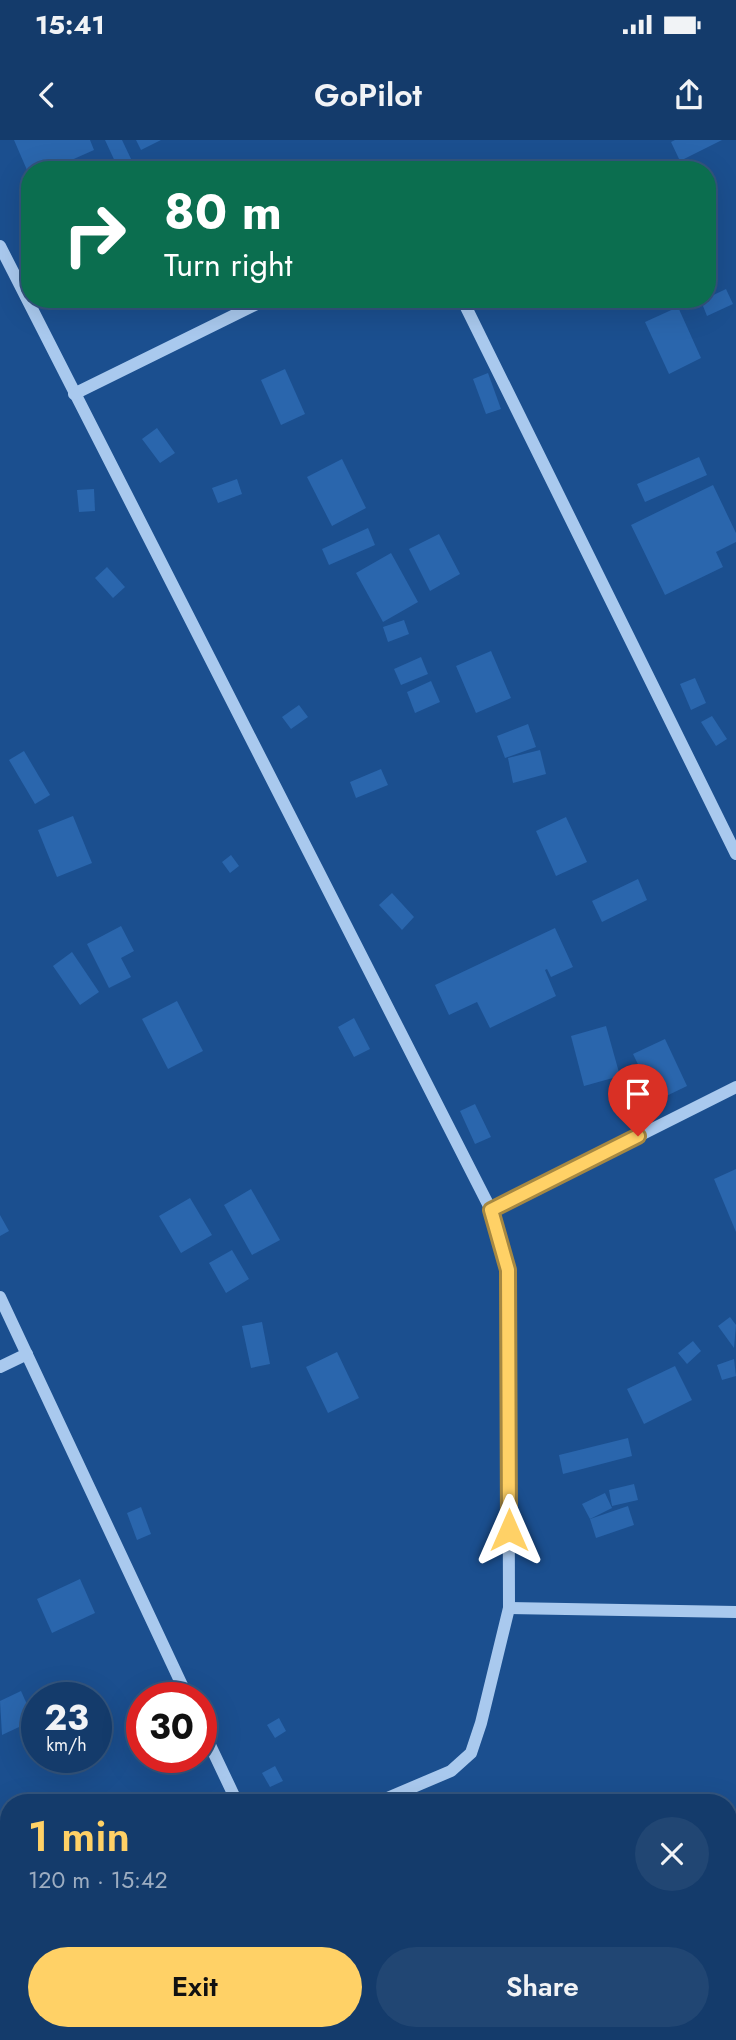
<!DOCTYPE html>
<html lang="en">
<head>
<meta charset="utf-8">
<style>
  :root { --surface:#143b6b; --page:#214673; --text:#f1f3f6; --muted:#9dadc1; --line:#33557e; --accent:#ffd166 }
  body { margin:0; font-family:Jost,sans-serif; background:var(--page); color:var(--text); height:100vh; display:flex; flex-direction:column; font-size:26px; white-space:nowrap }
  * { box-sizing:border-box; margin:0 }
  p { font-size:23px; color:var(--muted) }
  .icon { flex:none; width:38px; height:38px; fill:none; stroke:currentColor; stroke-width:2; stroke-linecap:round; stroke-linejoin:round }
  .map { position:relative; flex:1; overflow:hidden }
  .sheet { position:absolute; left:0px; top:1654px; width:737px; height:247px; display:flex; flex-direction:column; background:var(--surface); border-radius:28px 28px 0 0; box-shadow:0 7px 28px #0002,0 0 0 2px var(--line) }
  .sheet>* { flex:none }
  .guide { position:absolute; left:21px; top:21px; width:695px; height:147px; border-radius:28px; box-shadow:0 7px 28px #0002,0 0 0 2px var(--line); background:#0b6e4f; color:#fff; overflow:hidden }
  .speed { position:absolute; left:21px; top:1542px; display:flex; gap:14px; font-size:35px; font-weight:700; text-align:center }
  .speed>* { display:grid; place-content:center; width:91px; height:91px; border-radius:50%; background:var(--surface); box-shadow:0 7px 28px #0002,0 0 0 2px var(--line); line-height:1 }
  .speed small { font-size:18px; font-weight:400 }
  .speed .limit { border:10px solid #d22; background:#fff; color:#111 }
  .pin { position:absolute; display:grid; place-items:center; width:60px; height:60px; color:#fff; margin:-72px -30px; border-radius:50% 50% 50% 0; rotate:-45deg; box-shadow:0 0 7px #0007 }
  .pin .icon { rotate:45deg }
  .me { position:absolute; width:77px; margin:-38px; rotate:0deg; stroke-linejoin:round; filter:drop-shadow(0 0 5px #0008) }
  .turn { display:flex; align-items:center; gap:24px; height:147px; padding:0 28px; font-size:32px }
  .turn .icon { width:91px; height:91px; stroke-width:2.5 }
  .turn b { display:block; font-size:49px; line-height:60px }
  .round { display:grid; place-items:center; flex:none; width:74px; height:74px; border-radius:37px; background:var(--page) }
  .headline { display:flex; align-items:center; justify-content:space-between; height:119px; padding:0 28px }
  h1 { font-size:42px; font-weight:600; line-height:52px; color:var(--accent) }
  .button { display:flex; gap:14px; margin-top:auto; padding:14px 28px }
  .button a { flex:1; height:80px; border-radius:42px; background:var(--accent); color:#111; font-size:28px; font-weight:600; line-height:80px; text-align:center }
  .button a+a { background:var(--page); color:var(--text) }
  .status { display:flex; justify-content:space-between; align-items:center; height:49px; padding:0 35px; background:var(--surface); direction:ltr }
  .status svg { height:19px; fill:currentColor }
  header { display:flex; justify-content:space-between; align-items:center; height:91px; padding:0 28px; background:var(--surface); font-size:32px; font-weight:600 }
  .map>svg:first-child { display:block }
  .building { fill:#2a66ad }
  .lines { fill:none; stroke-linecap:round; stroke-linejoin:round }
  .minor { stroke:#a9c9ee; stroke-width:12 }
  .route-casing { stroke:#a68842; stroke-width:18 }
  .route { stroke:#ffd166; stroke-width:12 }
</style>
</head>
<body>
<div class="status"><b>15:41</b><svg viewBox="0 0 49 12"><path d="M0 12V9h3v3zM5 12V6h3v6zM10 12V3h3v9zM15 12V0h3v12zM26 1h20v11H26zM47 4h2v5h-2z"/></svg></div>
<header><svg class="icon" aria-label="back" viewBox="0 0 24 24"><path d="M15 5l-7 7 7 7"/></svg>GoPilot<svg class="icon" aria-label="share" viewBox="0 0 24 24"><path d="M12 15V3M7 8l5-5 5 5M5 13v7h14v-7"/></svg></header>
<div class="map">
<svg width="736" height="1900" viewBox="0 0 736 1900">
  <rect width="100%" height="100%" fill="#1b4f8f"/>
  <g class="building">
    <path d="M 14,0 L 90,0 L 94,10 L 49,30 L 30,30 L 30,37 Z"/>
    <path d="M 105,0 L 122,0 L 132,21 L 118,28 Z"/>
    <path d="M 136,0 L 161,0 L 141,10 Z"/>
    <path d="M 675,0 L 722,0 L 680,21 L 671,2 Z"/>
    <path d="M 726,149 L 733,164 L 707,176 L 701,161 Z"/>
    <path d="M 678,167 L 701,218 L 669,234 L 645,182 Z"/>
    <path d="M 285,229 L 305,274 L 281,285 L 261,240 Z"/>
    <path d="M 488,233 L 501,269 L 486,274 L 473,239 Z"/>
    <path d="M 157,288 L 175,313 L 160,323 L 142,299 Z"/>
    <path d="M 699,317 L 707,335 L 645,362 L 637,344 Z"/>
    <path d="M 342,319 L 366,368 L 332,386 L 307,337 Z"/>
    <path d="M 237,339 L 242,354 L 218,363 L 212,348 Z"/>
    <path d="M 713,345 L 736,393 L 736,402 L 716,412 L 723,427 L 665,455 L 631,385 Z"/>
    <path d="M 94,349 L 95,371 L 79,372 L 77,350 Z"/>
    <path d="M 368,388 L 375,405 L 329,425 L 322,409 Z"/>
    <path d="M 439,394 L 460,434 L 430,451 L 409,409 Z"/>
    <path d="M 391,413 L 418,462 L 383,482 L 356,433 Z"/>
    <path d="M 107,427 L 125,447 L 113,458 L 95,438 Z"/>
    <path d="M 404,480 L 409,494 L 388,502 L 383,487 Z"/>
    <path d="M 491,511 L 511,558 L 476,573 L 456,526 Z"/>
    <path d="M 421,517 L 428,534 L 401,545 L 394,529 Z"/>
    <path d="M 695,538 L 706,563 L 691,570 L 680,544 Z"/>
    <path d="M 431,541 L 440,562 L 415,573 L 407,552 Z"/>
    <path d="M 299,565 L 308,577 L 291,589 L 282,577 Z"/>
    <path d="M 712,576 L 727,599 L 716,606 L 701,582 Z"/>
    <path d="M 528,584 L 536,607 L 505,618 L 497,596 Z"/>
    <path d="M 540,610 L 546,634 L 513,643 L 508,618 Z"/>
    <path d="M 24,611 L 50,655 L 35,664 L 9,620 Z"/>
    <path d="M 381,629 L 388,645 L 356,658 L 350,642 Z"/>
    <path d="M 73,676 L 92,723 L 57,737 L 38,690 Z"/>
    <path d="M 566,677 L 587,722 L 556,736 L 536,691 Z"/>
    <path d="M 231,715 L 239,726 L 230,733 L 222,722 Z"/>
    <path d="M 638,739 L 647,760 L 602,782 L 592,761 Z"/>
    <path d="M 392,753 L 414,777 L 402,790 L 379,765 Z"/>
    <path d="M 121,786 L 134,811 L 121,818 L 131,837 L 109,848 L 87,804 Z"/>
    <path d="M 555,788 L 573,827 L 551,837 L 547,829 L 545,830 L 556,856 L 490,888 L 477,862 L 449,875 L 435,845 Z"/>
    <path d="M 72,812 L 99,852 L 80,865 L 53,826 Z"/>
    <path d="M 177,861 L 203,911 L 168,929 L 142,879 Z"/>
    <path d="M 354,878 L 370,909 L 354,917 L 338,887 Z"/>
    <path d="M 606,886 L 620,936 L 584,946 L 571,896 Z"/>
    <path d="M 665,899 L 687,946 L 656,961 L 633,914 Z"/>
    <path d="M 475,964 L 491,997 L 475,1004 L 460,971 Z"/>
    <path d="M 736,1029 L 736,1092 L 714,1039 Z"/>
    <path d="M 251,1049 L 280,1100 L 252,1115 L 224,1065 Z"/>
    <path d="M 190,1058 L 212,1095 L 181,1113 L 159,1076 Z"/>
    <path d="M 0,1075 L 9,1091 L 0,1096 Z"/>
    <path d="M 232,1110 L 249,1139 L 226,1153 L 209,1123 Z"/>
    <path d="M 730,1177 L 736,1185 L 734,1208 L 718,1186 Z"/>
    <path d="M 262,1182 L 270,1224 L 251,1228 L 242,1186 Z"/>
    <path d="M 693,1201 L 701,1211 L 687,1224 L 678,1213 Z"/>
    <path d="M 337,1212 L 359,1258 L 328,1273 L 306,1227 Z"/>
    <path d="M 734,1219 L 736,1236 L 722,1240 L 717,1225 Z"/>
    <path d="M 675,1226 L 692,1260 L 644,1284 L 627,1249 Z"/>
    <path d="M 628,1298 L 632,1316 L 563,1334 L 559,1315 Z"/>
    <path d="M 634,1344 L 638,1360 L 612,1366 L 609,1350 Z"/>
    <path d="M 605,1353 L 612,1368 L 590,1379 L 582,1364 Z"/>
    <path d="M 628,1366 L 634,1385 L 596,1398 L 590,1379 Z"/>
    <path d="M 141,1367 L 151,1394 L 137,1400 L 127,1373 Z"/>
    <path d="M 80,1439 L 95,1473 L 52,1493 L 37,1459 Z"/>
    <path d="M 21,1551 L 34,1580 L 2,1595 L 0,1561 Z"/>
    <path d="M 279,1578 L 286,1591 L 275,1598 L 267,1585 Z"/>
    <path d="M 275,1626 L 283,1641 L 270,1647 L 262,1633 Z"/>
  </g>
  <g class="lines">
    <g class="minor">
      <path d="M 0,106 L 491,1070 L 736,947"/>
      <path d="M 462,159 L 736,714"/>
      <path d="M 74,254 L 267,159"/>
      <path d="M 0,1157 L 188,1558"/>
      <path d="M 0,1227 L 27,1214"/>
      <path d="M 509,1468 L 736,1472"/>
      <path d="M 201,1586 L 237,1662"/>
      <path d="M 378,1662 L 451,1631 L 471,1613 L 481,1583 L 509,1468 L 508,1130 L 491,1070"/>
      <path d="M 0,1838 L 9,1834"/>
      <path d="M 728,1839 L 736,1835"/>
      <path d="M 595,1900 L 613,1892"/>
    </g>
  </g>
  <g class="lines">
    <defs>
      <path id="route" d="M 509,1390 L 508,1130 L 491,1070 L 638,996"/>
    </defs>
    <use href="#route" class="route-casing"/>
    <use href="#route" class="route"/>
  </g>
</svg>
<div class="speed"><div>23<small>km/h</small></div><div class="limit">30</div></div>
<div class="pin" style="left:638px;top:996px;background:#d93025"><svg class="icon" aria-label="arrive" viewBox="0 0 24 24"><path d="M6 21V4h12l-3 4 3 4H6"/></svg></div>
<svg class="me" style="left:509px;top:1390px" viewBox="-20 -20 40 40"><path d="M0-17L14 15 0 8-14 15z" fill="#ffd166" stroke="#fff" stroke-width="4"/></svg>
<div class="guide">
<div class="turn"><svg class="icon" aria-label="right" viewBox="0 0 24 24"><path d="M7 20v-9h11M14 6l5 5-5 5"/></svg><div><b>80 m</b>Turn right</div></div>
</div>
<section class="sheet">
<div class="headline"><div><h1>1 min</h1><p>120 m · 15:42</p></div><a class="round"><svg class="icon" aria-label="close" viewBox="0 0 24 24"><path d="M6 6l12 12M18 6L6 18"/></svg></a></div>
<div class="button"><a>Exit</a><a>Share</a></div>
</section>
</div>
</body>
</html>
